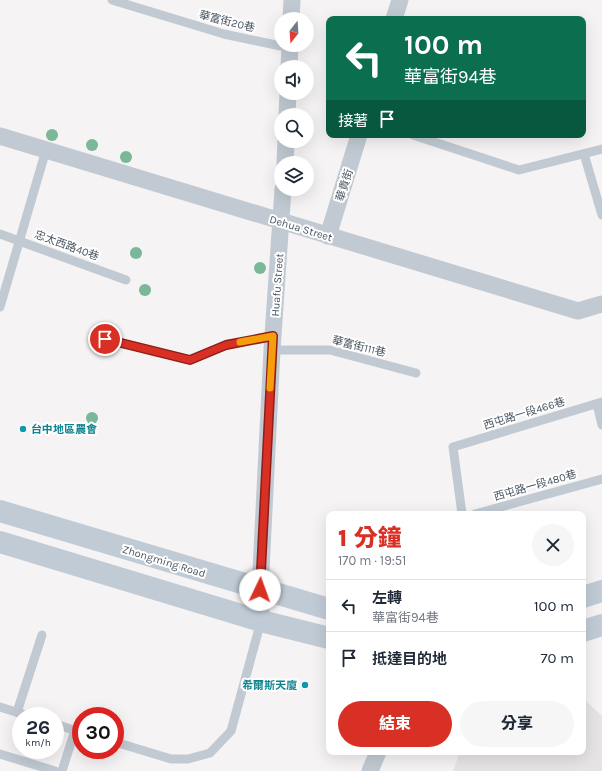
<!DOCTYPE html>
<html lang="zh-TW">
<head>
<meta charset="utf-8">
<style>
  :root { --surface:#fff; --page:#f6f6f7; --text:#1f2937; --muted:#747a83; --line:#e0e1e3; --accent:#d93025 }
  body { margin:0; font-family:Karla,"Noto Sans TC",sans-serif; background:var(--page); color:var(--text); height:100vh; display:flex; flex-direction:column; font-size:15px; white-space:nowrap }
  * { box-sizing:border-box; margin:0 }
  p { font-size:13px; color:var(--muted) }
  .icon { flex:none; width:22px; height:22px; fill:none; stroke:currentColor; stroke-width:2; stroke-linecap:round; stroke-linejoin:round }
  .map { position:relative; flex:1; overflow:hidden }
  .drawer { position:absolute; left:326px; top:511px; width:260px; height:244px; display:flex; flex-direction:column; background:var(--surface); border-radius:8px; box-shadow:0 4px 16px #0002 }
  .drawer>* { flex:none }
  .banner { position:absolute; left:326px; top:16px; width:260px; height:122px; border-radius:8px; box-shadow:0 4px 16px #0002; background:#0b6e4f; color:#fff; overflow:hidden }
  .needle { width:26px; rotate:197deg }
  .buttons { position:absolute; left:274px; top:12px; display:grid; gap:8px }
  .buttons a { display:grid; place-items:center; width:40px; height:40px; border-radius:50%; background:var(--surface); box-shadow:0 4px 16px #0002; font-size:20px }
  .speed { position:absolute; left:12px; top:707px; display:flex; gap:8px; font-size:20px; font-weight:700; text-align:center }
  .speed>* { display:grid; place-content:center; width:52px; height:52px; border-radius:50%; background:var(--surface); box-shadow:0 4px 16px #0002; line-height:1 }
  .speed small { font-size:10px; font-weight:400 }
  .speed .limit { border:6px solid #d22; background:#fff; color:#111 }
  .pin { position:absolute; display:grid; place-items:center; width:34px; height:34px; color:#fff; margin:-17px; border:2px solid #fff; border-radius:50%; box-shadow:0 1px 4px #0007 }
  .me { position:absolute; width:44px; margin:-22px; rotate:3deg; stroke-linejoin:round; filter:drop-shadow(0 0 3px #0008) }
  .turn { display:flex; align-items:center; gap:14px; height:84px; padding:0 12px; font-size:18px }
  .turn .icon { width:52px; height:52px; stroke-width:2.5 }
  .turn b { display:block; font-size:28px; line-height:34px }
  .then { display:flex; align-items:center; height:38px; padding:0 12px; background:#0003; gap:8px; font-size:15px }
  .round { display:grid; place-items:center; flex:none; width:42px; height:42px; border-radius:21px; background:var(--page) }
  .headline { display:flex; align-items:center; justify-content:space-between; height:68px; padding:0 12px }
  h1 { font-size:24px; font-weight:800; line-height:30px; color:var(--accent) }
  .action { display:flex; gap:8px; margin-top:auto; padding:8px 12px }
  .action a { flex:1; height:46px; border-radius:24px; background:var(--accent); color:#fff; font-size:16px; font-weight:800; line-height:46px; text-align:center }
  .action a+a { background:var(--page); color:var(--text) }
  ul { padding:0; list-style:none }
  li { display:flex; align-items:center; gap:12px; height:52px; padding:0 12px; border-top:1px solid var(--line) }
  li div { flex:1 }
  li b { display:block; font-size:15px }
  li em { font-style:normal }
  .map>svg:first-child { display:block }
  .education { fill:#e6e4e5 }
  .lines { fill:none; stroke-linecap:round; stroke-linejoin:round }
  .service { stroke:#c1cad2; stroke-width:9 }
  .minor { stroke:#c1cad2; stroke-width:17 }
  .secondary { stroke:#c1cbd6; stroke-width:22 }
  .tree { fill:#7bb799 }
  .route-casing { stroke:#8d1f18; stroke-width:10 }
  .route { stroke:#d93025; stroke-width:7 }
  .slow { stroke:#f59e0b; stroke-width:7 }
  .culture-dot { fill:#0f9aa8; stroke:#fff; stroke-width:1.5 }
  .labels { text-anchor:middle; stroke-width:4; stroke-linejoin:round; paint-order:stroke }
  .street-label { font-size:11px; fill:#4a5661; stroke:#fff }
  .culture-label { font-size:11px; font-weight:bold; fill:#0d838f; stroke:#fff; text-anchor:start }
</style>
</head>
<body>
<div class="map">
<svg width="602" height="771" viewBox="0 0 602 771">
  <rect width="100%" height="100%" fill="#f5f3f3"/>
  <path class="education" d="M 583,698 L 602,716 L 602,771 L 453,771 L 460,752 L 583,752 Z"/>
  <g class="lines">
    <g class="service">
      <path d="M 112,0 L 224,34 L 290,48"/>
      <path d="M 413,135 L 519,170 L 602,149"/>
      <path d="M 584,154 L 602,215"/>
      <path d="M 0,234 L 126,280"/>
      <path d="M 0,307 L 46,150"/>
      <path d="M 105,339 L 190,360 L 226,345 L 273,336"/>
      <path d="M 272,350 L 330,350 L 416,373"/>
      <path d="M 597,404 L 602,425"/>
      <path d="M 462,514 L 453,447 L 602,402"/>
      <path d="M 475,514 L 602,479"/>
      <path d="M 0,707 L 29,716"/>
      <path d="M 17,712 L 42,635"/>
      <path d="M 55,724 L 80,732"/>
      <path d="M 115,742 L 171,759 L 188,759 L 210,753 L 231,731 L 261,621"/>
      <path d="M 0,754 L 55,771"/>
      <path d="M 62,771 L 75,730"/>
    </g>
    <g class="minor">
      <path d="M 291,19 L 292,0"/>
      <path d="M 394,19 L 400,0"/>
      <path d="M 289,67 L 290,45"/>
      <path d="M 287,115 L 288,93"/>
      <path d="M 0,136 L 578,311 L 602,304"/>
      <path d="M 285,163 L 286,141"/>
      <path d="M 328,236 L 359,135"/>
      <path d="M 261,621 L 260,590 L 272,350 L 283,189"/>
      <path d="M 370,771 L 378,752"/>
    </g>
    <g class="secondary">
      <path d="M 0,511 L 329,609"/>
      <path d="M 0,542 L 261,621 L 329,638"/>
      <path d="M 583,597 L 602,591"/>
      <path d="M 583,631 L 602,625"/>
    </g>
  </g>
  <g class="tree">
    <circle cx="52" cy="135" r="6"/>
    <circle cx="92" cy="145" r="6"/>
    <circle cx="126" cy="157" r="6"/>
    <circle cx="136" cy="253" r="6"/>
    <circle cx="260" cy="268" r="6"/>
    <circle cx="145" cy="290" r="6"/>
    <circle cx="92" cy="418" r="6"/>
  </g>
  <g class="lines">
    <defs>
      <path id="route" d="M 105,339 L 190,360 L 226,345 L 273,336 L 260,590"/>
    </defs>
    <use href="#route" class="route-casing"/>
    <use href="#route" class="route"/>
    <path class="slow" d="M 240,342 L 273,336 L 270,388"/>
  </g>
  <g class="culture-dot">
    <circle cx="23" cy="429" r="4"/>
    <circle cx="305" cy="685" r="4"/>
  </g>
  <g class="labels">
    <g class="street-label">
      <text transform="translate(227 21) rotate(14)" y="4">華富街20巷</text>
      <text transform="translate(344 185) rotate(-73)" y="4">華貴街</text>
      <text transform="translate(301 228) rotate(17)" y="4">Dehua Street</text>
      <text transform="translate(67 245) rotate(20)" y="4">忠太西路40巷</text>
      <text transform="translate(277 285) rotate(-86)" y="4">Huafu Street</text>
      <text transform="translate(359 346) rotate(14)" y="4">華富街111巷</text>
      <text transform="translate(524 413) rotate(-17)" y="4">西屯路一段466巷</text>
      <text transform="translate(535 485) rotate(-16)" y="4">西屯路一段480巷</text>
      <text transform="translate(164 561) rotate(17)" y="4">Zhongming Road</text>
    </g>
    <g class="culture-label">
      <text x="31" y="433">台中地區農會</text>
      <text x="297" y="689" text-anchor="end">希爾斯天廈</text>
    </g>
  </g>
</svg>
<div class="buttons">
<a><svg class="needle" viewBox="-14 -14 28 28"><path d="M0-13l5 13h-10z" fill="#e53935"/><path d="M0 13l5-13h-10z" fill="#747a83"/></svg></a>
<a><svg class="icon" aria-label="sound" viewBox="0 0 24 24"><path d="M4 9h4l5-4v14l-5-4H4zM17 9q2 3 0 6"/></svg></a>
<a><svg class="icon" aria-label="search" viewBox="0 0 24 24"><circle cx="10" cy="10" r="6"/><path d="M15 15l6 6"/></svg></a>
<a><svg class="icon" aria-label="layers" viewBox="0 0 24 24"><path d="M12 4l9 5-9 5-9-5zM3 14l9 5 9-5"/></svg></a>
</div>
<div class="speed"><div>26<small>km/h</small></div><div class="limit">30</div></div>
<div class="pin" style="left:105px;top:339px;background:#d93025"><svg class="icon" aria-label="arrive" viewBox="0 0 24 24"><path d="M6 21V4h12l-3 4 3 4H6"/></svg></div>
<svg class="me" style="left:260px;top:590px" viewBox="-20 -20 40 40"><circle r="19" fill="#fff"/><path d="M0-13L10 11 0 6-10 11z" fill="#d93025"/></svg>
<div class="banner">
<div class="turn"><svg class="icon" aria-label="left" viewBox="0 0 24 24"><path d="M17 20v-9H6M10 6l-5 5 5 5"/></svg><div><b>100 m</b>華富街94巷</div></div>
<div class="then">接著<svg class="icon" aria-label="arrive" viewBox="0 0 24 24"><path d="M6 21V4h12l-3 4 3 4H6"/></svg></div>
</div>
<section class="drawer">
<div class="headline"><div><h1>1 分鐘</h1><p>170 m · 19:51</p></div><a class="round"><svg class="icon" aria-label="close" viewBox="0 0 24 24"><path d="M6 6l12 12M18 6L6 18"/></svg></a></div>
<ul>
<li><svg class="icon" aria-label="left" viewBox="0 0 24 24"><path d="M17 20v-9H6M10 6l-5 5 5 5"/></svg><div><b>左轉</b><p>華富街94巷</p></div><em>100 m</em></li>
<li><svg class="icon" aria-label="arrive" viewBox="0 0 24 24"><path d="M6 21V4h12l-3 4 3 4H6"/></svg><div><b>抵達目的地</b></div><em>70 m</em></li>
</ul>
<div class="action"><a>結束</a><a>分享</a></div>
</section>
</div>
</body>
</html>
